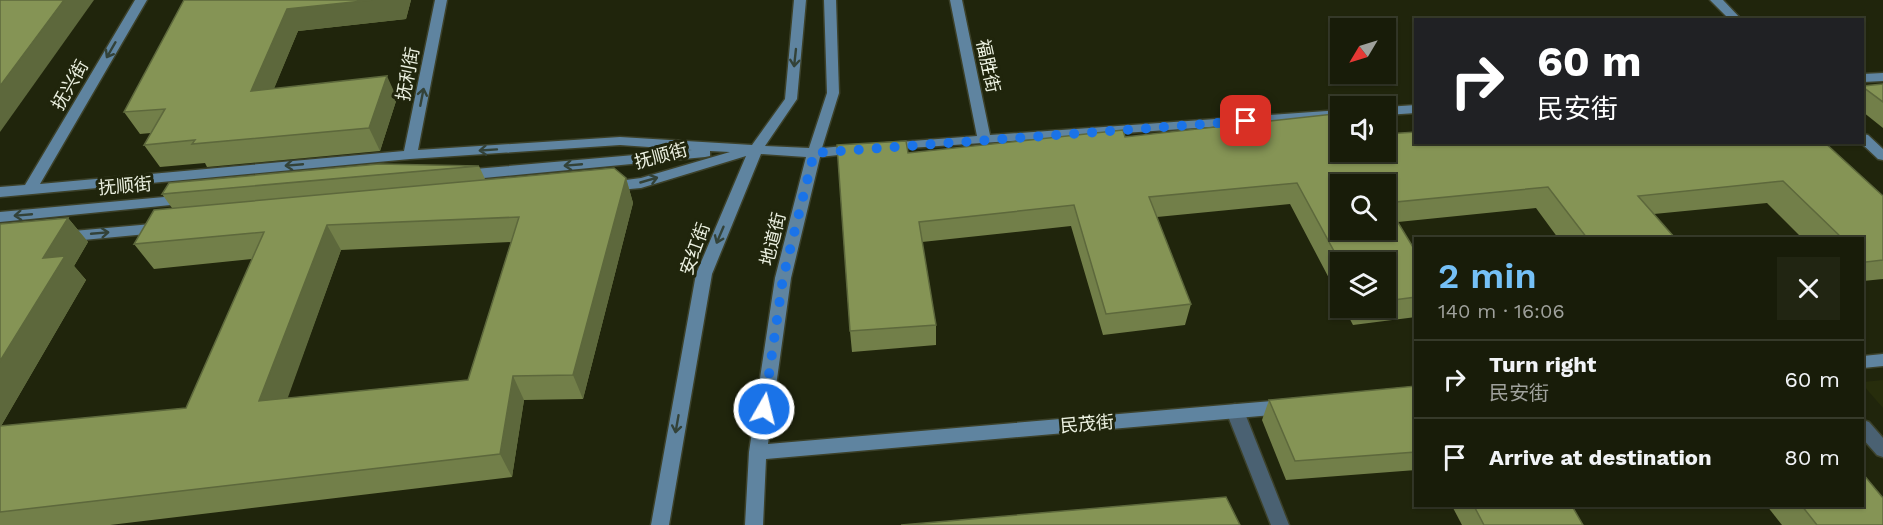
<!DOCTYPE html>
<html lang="en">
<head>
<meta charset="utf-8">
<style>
  :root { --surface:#181c09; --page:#212512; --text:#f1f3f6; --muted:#9fa19c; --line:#363a2a; --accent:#75c0f6 }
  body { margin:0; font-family:"Work Sans","Noto Sans SC",sans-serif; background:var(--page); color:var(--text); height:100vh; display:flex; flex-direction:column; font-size:22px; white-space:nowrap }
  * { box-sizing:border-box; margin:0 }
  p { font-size:20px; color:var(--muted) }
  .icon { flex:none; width:33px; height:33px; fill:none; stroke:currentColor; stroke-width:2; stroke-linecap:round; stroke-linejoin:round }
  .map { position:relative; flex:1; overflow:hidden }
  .drawer { position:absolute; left:1414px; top:237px; width:450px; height:270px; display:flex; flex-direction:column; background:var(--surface); border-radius:0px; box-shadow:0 2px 4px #0004,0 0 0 2px var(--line) }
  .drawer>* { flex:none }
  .banner { position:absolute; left:1414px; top:18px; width:450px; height:126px; border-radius:0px; box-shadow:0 2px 4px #0004,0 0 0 2px var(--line); background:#202124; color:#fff; overflow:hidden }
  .needle { width:39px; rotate:232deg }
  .buttons { position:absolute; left:1330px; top:18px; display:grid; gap:12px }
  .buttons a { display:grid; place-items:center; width:66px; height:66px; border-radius:0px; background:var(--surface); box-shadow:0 2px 4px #0004,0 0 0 2px var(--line); font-size:30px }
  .pin { position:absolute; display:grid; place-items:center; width:51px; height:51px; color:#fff; margin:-26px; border-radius:12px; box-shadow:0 3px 9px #0006 }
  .me { position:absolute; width:66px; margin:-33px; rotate:8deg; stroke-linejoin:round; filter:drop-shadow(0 0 4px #0008) }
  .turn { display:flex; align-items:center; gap:21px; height:126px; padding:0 24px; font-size:27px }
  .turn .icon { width:78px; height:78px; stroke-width:2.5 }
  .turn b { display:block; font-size:42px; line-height:51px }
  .round { display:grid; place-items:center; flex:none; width:63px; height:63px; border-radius:0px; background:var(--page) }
  .overview { display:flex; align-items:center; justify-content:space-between; height:102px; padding:0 24px }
  h1 { font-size:36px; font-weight:600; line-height:45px; color:var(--accent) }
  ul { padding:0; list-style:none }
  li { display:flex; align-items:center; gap:18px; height:78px; padding:0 24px; border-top:2px solid var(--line) }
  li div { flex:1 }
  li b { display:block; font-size:22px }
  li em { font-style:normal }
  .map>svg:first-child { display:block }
  .built { fill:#272d0c }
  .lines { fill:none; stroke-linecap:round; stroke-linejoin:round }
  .street-casing { stroke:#3c412a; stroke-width:3 }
  .secondary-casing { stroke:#3c412a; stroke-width:3 }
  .street { fill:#4a6172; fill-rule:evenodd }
  .secondary { fill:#5f84a0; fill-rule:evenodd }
  .wall { fill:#727f49; fill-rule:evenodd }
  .shaded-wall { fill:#5d683c }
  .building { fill:#859455; stroke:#5d683c; stroke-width:1.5; fill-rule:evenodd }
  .oneway { stroke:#334238 }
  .route { stroke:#1a73e8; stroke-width:10; stroke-dasharray:0 18 }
  .labels { text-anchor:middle; stroke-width:6; stroke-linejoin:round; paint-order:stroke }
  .street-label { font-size:18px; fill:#ebf0e0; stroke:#20250c }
</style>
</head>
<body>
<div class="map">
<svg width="1883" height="525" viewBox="0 0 1883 525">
  <rect width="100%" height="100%" fill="#20250c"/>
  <path class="built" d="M 1883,380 L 1883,408 L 1863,385 L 1863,382 Z"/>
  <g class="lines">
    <defs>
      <g id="street">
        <path d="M 1235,404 L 1241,406 L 1244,411 L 1289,525 L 1271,525 L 1226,411 L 1229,406 Z"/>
        <path d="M 1863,420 L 1869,422 L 1883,438 L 1883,457 L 1877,455 L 1863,439 Z"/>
      </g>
      <g id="secondary">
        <path d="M 135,0 L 147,0 L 40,184 L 404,151 L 435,0 L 447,0 L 418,150 L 620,137 L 752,145 L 785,99 L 794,0 L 806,0 L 797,99 L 765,146 L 809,148 L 827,93 L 824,0 L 836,0 L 839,93 L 822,148 L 856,145 L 863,149 L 856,153 L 820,157 L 791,278 L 768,444 L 1284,400 L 1290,402 L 1293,407 L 1290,412 L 1284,414 L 766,459 L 763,525 L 745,525 L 749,452 L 775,278 L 806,157 L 761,154 L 712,274 L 669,525 L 651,525 L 696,274 L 746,156 L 641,188 L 608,191 L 603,189 L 601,186 L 603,183 L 641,178 L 730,152 L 710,151 L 710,156 L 705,157 L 463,180 L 456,175 L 463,170 L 692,150 L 620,145 L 410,159 L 0,197 L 0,187 L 25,185 Z"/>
        <path d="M 950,0 L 962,0 L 990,135 L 1341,110 L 1341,118 L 881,150 L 879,147 L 886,143 L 977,136 Z"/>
        <path d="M 1710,0 L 1723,0 L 1742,20 L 1730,20 Z"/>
        <path d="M 1883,73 L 1883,81 L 1863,82 L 1863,74 Z"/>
        <path d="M 1416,105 L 1416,113 L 1386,115 L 1386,107 Z"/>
        <path d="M 1863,134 L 1868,135 L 1883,149 L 1883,160 L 1878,159 L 1860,142 L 1863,142 Z"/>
        <path d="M 186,195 L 193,200 L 191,203 L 0,222 L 0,212 Z"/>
        <path d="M 163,223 L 168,224 L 170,228 L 168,232 L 62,242 L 55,237 L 62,232 Z"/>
        <path d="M 1883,354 L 1883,366 L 1863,368 L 1863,356 Z"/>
      </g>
    </defs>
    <use href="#street" class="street-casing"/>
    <use href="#secondary" class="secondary-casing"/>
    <use href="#street" class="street"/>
    <use href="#secondary" class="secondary"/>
  </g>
  <g class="wall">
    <path d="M 184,0 L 411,0 L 406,19 L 298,31 L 274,88 L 397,98 L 380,151 L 207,167 L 205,163 L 160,167 L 144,145 L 151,133 L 140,134 L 124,112 Z"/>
    <path d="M 1883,84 L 1883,128 L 1863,112 L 1863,86 Z"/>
    <path d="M 1125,137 L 1341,152 L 1824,142 L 1883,196 L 1883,279 L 1863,281 L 1863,238 L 1802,238 L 1767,203 L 1654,214 L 1675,238 L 1558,238 L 1536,208 L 1398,222 L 1416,252 L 1416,317 L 1353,325 L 1344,308 L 1386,308 L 1386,262 L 1341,262 L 1341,301 L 1290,204 L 1157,217 L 1191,304 L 1185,325 L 1103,335 L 1071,226 L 922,242 L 936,325 L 936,345 L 852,352 L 850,331 L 908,153 Z"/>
    <path d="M 479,166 L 485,179 L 626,178 L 633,203 L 583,399 L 524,400 L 512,477 L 110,525 L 0,525 L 0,224 L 68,218 L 88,242 L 74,266 L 86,280 L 1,426 L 186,408 L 252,259 L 154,269 L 134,244 L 172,208 L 162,194 ZM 511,242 L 468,380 L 287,398 L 341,250 Z"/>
    <path d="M 1416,386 L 1416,470 L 1286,480 L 1262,420 L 1269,400 Z"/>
    <path d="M 1452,506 L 1572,506 L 1583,525 L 1462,525 Z"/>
    <path d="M 1767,506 L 1863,506 L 1883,525 L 1782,525 Z"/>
  </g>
  <g class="shaded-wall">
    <path d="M 64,0 L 94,0 L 0,132 L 0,86 Z"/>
    <path d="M 372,0 L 411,0 L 406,19 L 298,31 L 264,113 L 251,91 L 287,9 Z"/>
    <path d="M 387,76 L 397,98 L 380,151 L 369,128 Z"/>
    <path d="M 626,178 L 633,203 L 583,399 L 573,375 Z"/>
    <path d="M 68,218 L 88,242 L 74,266 L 86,280 L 0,428 L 0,361 L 43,258 Z"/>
    <path d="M 327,225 L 341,250 L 278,425 L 259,401 Z"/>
    <path d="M 513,376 L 524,400 L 512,477 L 500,454 Z"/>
  </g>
  <g class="building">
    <path d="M 0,0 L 64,0 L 0,86 Z"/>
    <path d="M 184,0 L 372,0 L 287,9 L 251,91 L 387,76 L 369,128 L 192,144 L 195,140 L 144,145 L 165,109 L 124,112 Z"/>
    <path d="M 1883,84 L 1883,102 L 1863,87 L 1863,86 Z"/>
    <path d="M 1334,114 L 1341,126 L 1341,152 L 1386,152 L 1386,134 L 1416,132 L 1416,142 L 1824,142 L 1883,196 L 1883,260 L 1866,262 L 1863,259 L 1863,238 L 1842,238 L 1783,181 L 1638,196 L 1675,238 L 1587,238 L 1548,187 L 1386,203 L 1416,252 L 1416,297 L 1386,301 L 1386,262 L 1341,262 L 1341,264 L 1297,183 L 1149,197 L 1191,304 L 1106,314 L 1074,205 L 919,222 L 936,325 L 850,331 L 837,145 L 906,141 L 908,153 L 1123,130 L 1125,137 ZM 1341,184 L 1386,184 L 1386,230 L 1341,230 Z"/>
    <path d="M 379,164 L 479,166 L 162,194 L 169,183 Z"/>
    <path d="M 614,168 L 626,178 L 573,375 L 513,376 L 500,454 L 0,512 L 0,426 L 186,408 L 264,232 L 134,244 L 154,210 ZM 519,217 L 468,380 L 259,401 L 327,225 Z"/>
    <path d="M 68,218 L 43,258 L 65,256 L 0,361 L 0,224 Z"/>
    <path d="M 1416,386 L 1416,452 L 1295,461 L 1269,400 Z"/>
    <path d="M 1863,474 L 1883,498 L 1883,525 L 1817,525 L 1802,506 L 1863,506 Z"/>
    <path d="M 1226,497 L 1240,525 L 901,525 Z"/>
    <path d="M 1474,506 L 1572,506 L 1583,525 L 1484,525 Z"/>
  </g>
  <defs><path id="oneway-shaft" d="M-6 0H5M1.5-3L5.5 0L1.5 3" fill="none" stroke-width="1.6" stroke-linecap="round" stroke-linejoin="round" transform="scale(1.5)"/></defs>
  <g class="oneway">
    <use href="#oneway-shaft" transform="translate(111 50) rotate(120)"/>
    <use href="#oneway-shaft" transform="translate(795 58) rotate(96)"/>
    <use href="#oneway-shaft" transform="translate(422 97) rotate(-79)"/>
    <use href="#oneway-shaft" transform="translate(488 150) rotate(176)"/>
    <use href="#oneway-shaft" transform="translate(294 165) rotate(175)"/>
    <use href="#oneway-shaft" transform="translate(573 165) rotate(175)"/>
    <use href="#oneway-shaft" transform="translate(649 180) rotate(-16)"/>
    <use href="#oneway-shaft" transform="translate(23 215) rotate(175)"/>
    <use href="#oneway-shaft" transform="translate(100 233) rotate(-5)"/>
    <use href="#oneway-shaft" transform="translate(720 235) rotate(113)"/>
    <use href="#oneway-shaft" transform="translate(677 424) rotate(100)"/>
  </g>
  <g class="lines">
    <path class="route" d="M 764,409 L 783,278 L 814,153 L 1246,121"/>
  </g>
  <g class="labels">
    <g class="street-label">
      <text transform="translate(988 66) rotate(78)" y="6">福胜街</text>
      <text transform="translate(408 74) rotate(-79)" y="6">抚利街</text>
      <text transform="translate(70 85) rotate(-60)" y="6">抚兴街</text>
      <text transform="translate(661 156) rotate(-15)" y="6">抚顺街</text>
      <text transform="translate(125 186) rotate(-5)" y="6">抚顺街</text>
      <text transform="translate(773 239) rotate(-76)" y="6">地道街</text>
      <text transform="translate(695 249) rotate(-70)" y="6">安红街</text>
      <text transform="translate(1087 424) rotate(-5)" y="6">民茂街</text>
    </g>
  </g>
</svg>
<div class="buttons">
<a><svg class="needle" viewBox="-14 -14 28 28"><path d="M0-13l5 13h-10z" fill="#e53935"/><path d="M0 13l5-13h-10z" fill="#9fa19c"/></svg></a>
<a><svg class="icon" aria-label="sound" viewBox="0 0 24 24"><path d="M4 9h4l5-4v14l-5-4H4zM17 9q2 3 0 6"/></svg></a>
<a><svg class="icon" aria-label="search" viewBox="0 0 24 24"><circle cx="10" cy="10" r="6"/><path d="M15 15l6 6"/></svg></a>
<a><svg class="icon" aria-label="layers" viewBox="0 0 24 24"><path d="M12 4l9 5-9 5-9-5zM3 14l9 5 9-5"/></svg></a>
</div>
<div class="pin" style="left:1246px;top:121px;background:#d93025"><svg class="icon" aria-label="arrive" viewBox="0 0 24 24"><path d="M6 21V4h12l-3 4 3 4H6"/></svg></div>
<svg class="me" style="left:764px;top:409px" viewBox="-20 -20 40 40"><circle r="17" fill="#1a73e8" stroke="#fff" stroke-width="3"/><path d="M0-11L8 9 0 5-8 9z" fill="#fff"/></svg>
<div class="banner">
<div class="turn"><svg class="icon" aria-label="right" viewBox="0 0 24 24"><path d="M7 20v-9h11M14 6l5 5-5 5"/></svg><div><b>60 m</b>民安街</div></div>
</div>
<section class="drawer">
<div class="overview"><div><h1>2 min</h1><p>140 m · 16:06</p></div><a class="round"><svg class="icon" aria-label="close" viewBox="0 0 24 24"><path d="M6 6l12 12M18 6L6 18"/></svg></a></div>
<ul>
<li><svg class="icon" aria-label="right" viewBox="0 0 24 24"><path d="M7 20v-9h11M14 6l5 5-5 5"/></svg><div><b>Turn right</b><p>民安街</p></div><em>60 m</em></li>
<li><svg class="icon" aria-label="arrive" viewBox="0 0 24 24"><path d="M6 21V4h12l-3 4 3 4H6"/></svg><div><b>Arrive at destination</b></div><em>80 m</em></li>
</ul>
</section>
</div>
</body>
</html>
